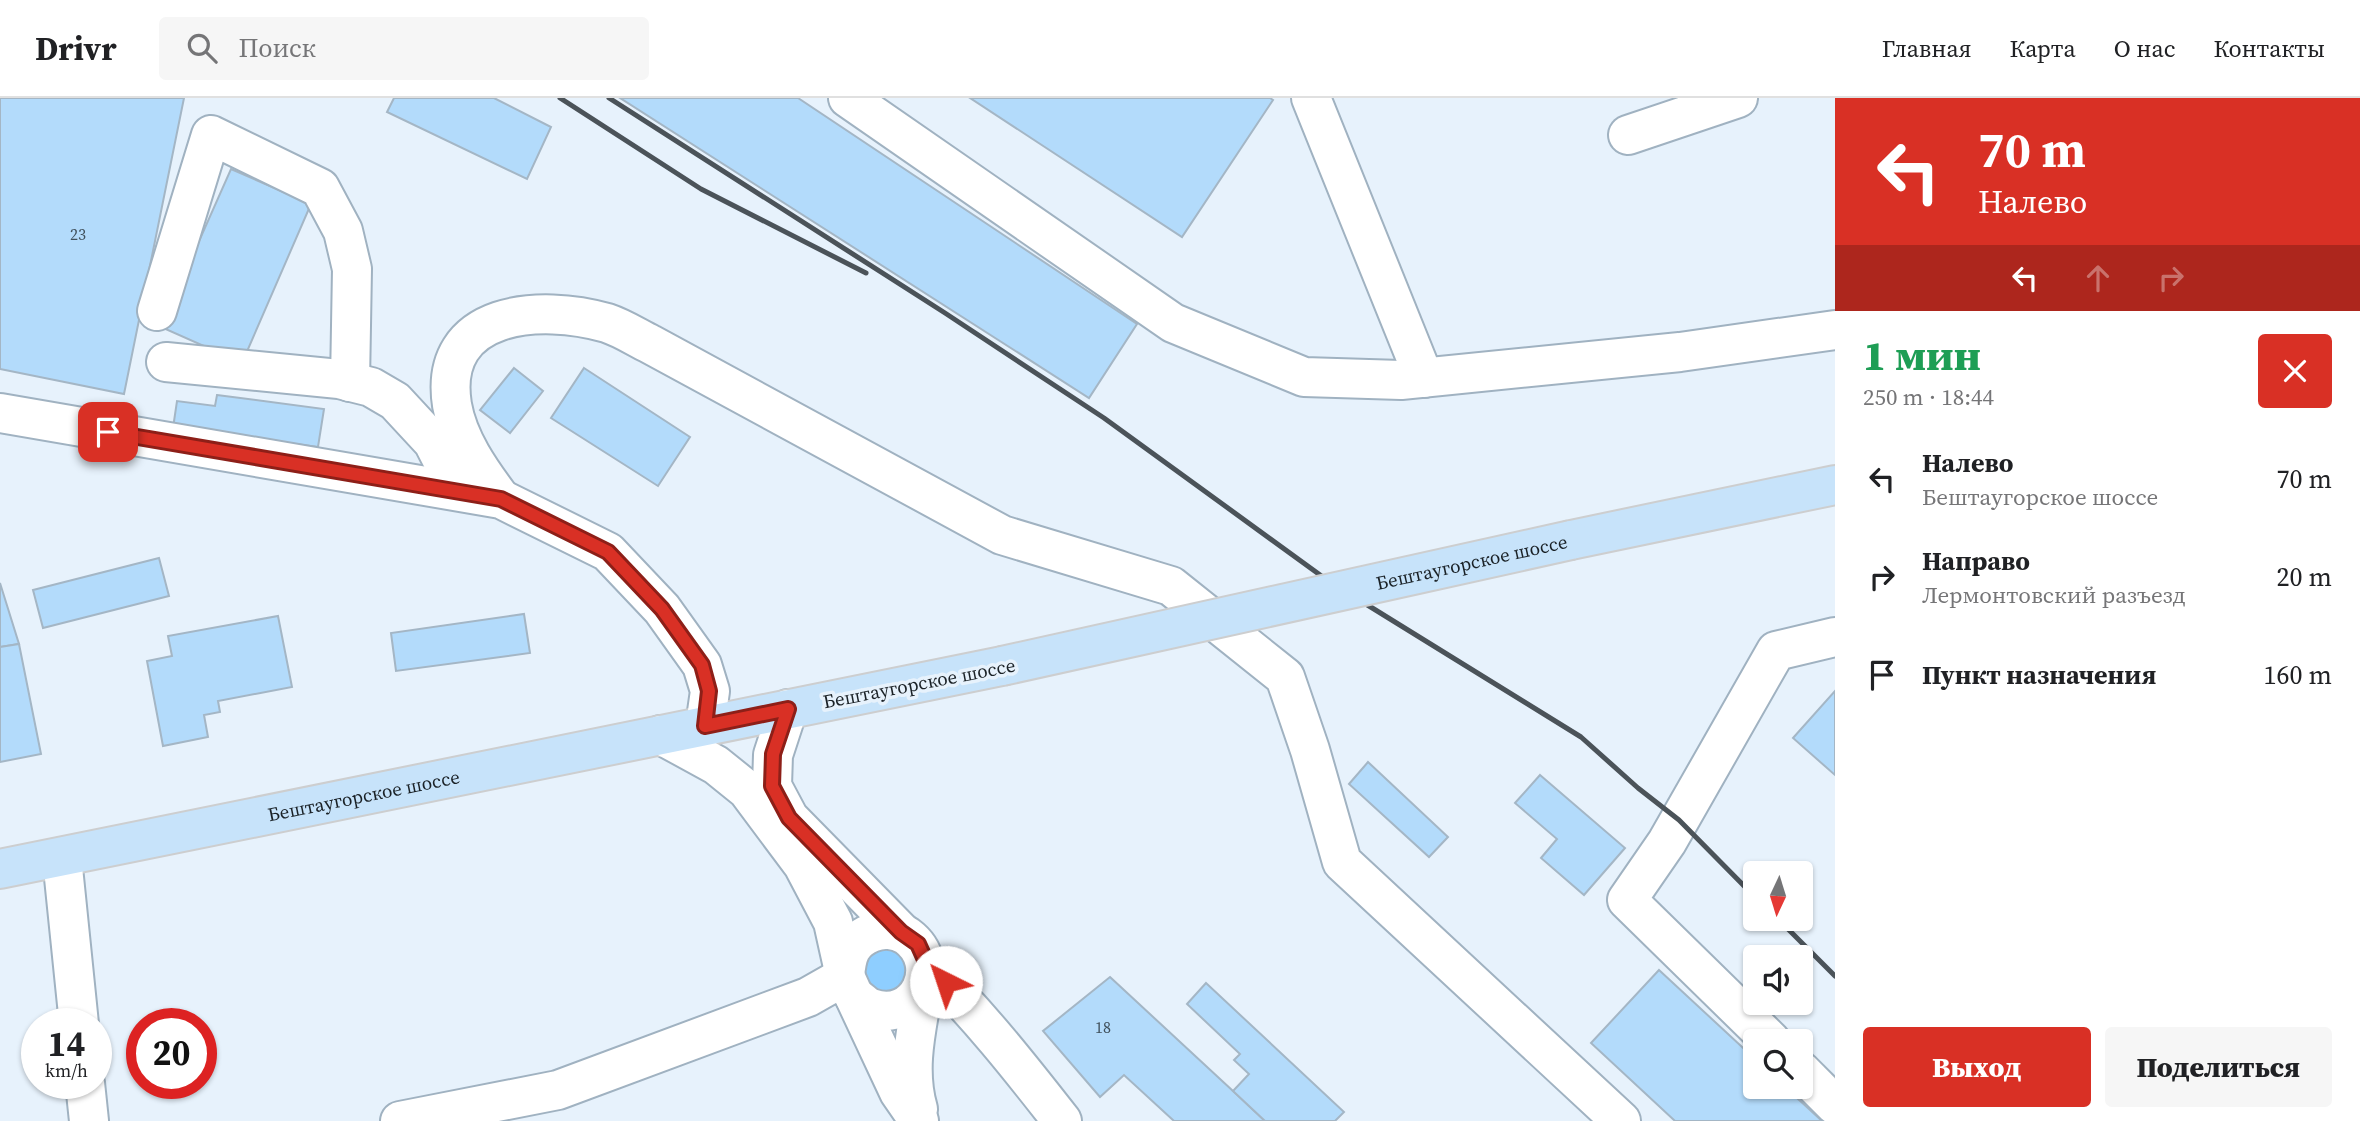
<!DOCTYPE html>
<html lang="ru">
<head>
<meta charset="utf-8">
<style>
  :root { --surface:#fff; --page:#f6f6f6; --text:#202124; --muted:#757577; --line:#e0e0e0; --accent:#d93025 }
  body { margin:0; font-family:"Source Serif 4",serif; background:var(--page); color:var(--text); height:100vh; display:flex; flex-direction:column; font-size:26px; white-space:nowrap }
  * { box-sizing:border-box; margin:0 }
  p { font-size:23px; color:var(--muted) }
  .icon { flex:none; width:38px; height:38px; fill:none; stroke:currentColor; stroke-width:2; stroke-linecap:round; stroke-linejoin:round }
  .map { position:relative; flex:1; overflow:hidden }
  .sheet { display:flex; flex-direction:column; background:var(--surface); width:525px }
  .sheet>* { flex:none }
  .hud { background:#d93025; color:#fff; overflow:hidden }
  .needle { width:46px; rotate:184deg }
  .tools { position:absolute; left:1743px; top:763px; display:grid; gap:14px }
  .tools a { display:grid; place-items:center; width:70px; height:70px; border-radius:7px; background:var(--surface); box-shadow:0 2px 5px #0004; font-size:35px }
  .speed { position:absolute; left:21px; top:910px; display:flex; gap:14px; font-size:35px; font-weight:700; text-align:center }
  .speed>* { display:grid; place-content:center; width:91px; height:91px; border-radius:50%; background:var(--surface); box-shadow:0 2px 5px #0004; line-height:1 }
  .speed small { font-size:18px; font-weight:400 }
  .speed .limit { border:10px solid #d22; background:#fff; color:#111 }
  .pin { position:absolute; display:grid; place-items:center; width:60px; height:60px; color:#fff; margin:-30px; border-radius:14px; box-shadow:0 4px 10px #0006 }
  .me { position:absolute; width:77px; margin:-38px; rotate:319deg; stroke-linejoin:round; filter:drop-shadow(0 0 5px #0008) }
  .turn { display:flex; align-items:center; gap:24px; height:147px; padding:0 28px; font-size:32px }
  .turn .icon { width:91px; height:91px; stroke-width:2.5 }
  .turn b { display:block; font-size:49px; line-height:60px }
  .lanes { display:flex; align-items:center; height:66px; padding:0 28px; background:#0003; justify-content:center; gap:35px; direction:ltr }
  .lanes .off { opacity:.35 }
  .round { display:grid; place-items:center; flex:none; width:74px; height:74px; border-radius:7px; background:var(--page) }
  .overview { display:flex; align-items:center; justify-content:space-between; height:119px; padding:0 28px }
  h1 { font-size:42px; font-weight:800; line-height:52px; color:#1e9e55 }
  .primary-button { display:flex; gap:14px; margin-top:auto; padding:14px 28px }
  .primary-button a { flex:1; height:80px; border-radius:7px; background:var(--accent); color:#fff; font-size:28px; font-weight:800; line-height:80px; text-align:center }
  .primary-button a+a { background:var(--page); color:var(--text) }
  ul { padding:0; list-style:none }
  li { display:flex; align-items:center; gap:21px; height:98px; padding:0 28px }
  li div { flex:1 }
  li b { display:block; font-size:26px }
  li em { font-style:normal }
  header { display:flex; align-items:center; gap:42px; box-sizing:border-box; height:98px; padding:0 35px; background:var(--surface); border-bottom:2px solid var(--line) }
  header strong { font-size:33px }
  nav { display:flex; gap:38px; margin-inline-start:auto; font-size:24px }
  .search { width:490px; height:63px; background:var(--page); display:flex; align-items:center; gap:18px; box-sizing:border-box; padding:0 24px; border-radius:7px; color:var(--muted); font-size:26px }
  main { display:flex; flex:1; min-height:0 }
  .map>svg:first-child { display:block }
  .green { fill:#8eceff }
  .building { fill:#b3dbfb; stroke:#a4b6c5; stroke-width:2 }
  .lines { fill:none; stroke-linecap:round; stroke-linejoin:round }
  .minor-casing { stroke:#a0b2c1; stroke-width:42 }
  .major-casing { stroke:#cdcecf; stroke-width:42 }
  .minor { stroke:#fff; stroke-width:38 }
  .major { stroke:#c7e3fa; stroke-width:38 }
  .rail { stroke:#4b5359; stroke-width:5 }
  .major-bridge-casing { stroke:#cdcecf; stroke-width:42; stroke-linecap:butt }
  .major-bridge { stroke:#c7e3fa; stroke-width:38 }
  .route-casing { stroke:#8d1f18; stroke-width:18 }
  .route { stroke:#d93025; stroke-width:12 }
  .labels { text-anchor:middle; stroke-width:7; stroke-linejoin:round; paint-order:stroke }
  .number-label { font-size:16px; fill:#40505b }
  .street-label { font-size:19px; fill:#1a2126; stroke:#e7f2fc }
</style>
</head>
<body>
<header>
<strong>Drivr</strong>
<div class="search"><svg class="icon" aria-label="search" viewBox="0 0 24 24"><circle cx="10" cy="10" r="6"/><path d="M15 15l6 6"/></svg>Поиск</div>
<nav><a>Главная</a><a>Карта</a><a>О нас</a><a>Контакты</a></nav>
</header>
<main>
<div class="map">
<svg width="1835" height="1023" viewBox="0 0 1835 1023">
  <rect width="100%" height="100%" fill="#e7f2fc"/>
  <circle class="green" cx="886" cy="873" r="23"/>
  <g class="building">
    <path d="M 0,0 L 184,0 L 124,296 L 0,271 Z"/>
    <path d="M 394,0 L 494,0 L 551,29 L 527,81 L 387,14 Z"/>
    <path d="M 620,0 L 798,0 L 1137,226 L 1089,300 Z"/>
    <path d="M 970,0 L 1270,0 L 1273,2 L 1182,139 Z"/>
    <path d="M 231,71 L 311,106 L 242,265 L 161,229 Z"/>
    <path d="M 514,270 L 543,293 L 510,335 L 480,312 Z"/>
    <path d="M 584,270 L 690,339 L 658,388 L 551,320 Z"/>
    <path d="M 217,297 L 324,311 L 318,349 L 173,330 L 177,303 L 215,308 Z"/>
    <path d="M 159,460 L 169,498 L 43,530 L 33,492 Z"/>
    <path d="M 0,485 L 19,546 L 0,549 Z"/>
    <path d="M 524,516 L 530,555 L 396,573 L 391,535 Z"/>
    <path d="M 278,518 L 292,589 L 218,603 L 220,614 L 204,617 L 208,639 L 163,648 L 147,563 L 172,558 L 168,538 Z"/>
    <path d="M 19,546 L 41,656 L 0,664 L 0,549 Z"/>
    <path d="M 1835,593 L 1835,677 L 1793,640 Z"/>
    <path d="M 1368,664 L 1448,739 L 1429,759 L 1349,686 Z"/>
    <path d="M 1540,677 L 1625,750 L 1584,797 L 1541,760 L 1557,741 L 1515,705 Z"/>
    <path d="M 1659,872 L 1755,961 L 1755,989 L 1785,989 L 1822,1023 L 1675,1023 L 1591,945 Z"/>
    <path d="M 1110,879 L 1233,993 L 1265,1023 L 1174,1023 L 1124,977 L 1100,999 L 1043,933 Z"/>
    <path d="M 1206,885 L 1344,1014 L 1335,1023 L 1265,1023 L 1233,993 L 1249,976 L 1234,962 L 1240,956 L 1187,906 Z"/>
  </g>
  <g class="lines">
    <defs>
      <g id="minor">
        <path d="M 848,0 L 1173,225 L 1304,279 L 1401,282 L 1680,254 L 1835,232"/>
        <path d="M 1311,0 L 1424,280"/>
        <path d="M 1628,37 L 1738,0"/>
        <path d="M 157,213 L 211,37 L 320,90 L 343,133 L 352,171 L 350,284"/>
        <path d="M 166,264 L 339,281 L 371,289 L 395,303 L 433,344 L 458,393"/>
        <path d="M 0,315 L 501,401 L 608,454 L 662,511 L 702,567 L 710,593 L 705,628"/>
        <path d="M 501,401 C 480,373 458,342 452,307 C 437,212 541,206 607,225 C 622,230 636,239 650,246 L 1002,437 L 1171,488 L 1285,579 L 1310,652 L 1342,764 L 1621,1023"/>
        <path d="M 788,611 L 773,657 L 772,688 L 789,720 L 901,834"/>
        <path d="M 661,637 L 716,667 L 747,692 L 803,767 L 833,824 L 845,878 L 854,898 L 899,994 L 919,1023"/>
        <path d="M 62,760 L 79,926"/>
        <path d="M 927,866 C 977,915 1019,968 1062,1023"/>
        <path d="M 845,878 C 847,857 850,844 871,835 C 882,830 896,831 907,838 C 946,867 917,926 871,910 C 865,908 859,901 854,898"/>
        <path d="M 1771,943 L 1627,802 L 1667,744 L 1776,553 L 1835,539"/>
        <path d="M 1801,973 L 1835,1007"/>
        <path d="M 85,985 L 89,1023"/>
        <path d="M 918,1011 C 906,970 917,929 924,887"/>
        <path d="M 400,1023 L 558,992 L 808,899 L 845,878"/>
      </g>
      <g id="major">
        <path d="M 1571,442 L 1835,387"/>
        <path id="s1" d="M 0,771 L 1002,568"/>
      </g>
    </defs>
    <use href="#minor" class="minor-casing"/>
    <use href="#major" class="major-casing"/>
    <use href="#minor" class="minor"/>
    <use href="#major" class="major"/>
    <g class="rail">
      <path d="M 560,0 L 701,91 L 866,175"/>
      <path d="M 609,0 L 945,215 L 1104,320 L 1327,482 L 1581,639 L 1638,690 L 1679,722 L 1755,799"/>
      <path d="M 1778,821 L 1835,878"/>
    </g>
    <defs>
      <g id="major-bridge">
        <path id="s2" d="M 1002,568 L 1571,442"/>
      </g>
    </defs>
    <use href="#major-bridge" class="major-bridge-casing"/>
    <use href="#major-bridge" class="major-bridge"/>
  </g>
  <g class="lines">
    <defs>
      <path id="route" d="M 108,334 L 501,401 L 608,454 L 662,511 L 702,567 L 709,593 L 705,628 L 788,611 L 773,656 L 772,688 L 789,720 L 901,834 L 918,846 L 927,866 L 946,884"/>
    </defs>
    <use href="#route" class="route-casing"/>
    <use href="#route" class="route"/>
  </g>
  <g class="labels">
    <g class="number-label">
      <text x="78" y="142">23</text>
      <text x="1103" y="935">18</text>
    </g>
    <g class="street-label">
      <text dy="7" stroke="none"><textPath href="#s2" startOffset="481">Бештаугорское шоссе</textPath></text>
      <text transform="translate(919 585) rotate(-11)" y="7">Бештаугорское шоссе</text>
      <text dy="7" stroke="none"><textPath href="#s1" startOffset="371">Бештаугорское шоссе</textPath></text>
    </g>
  </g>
</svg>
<div class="tools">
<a><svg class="needle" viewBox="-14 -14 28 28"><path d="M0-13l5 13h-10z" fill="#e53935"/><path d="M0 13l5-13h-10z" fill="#757577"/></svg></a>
<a><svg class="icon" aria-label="sound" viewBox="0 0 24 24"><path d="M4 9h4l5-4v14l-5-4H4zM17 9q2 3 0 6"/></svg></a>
<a><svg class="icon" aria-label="search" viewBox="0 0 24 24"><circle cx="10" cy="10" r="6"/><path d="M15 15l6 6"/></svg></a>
</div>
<div class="speed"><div>14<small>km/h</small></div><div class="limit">20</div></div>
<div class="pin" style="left:108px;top:334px;background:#d93025"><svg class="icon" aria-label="arrive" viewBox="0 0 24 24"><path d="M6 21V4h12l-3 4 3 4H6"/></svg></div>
<svg class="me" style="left:946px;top:884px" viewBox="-20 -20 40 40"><circle r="19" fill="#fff"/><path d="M0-13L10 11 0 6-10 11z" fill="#d93025"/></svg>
</div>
<section class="sheet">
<div class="hud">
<div class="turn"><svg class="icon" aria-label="left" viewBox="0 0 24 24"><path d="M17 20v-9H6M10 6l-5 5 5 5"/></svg><div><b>70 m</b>Налево</div></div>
<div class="lanes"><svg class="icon" aria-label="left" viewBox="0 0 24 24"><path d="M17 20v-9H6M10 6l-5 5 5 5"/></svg><svg class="icon off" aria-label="ahead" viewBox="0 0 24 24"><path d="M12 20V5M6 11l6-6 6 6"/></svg><svg class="icon off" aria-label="right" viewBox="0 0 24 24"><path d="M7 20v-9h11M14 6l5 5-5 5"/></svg></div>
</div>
<div class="overview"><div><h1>1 мин</h1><p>250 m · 18:44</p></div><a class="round" style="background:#d93025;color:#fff"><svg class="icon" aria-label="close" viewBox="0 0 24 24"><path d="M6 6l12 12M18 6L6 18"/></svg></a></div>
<ul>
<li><svg class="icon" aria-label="left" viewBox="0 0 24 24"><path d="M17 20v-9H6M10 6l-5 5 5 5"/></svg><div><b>Налево</b><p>Бештаугорское шоссе</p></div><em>70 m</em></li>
<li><svg class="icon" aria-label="right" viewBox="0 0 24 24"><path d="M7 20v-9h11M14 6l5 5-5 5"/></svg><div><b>Направо</b><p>Лермонтовский разъезд</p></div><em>20 m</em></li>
<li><svg class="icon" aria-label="arrive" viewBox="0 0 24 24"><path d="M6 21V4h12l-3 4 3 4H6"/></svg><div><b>Пункт назначения</b></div><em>160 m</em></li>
</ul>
<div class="primary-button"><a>Выход</a><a>Поделиться</a></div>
</section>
</main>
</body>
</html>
